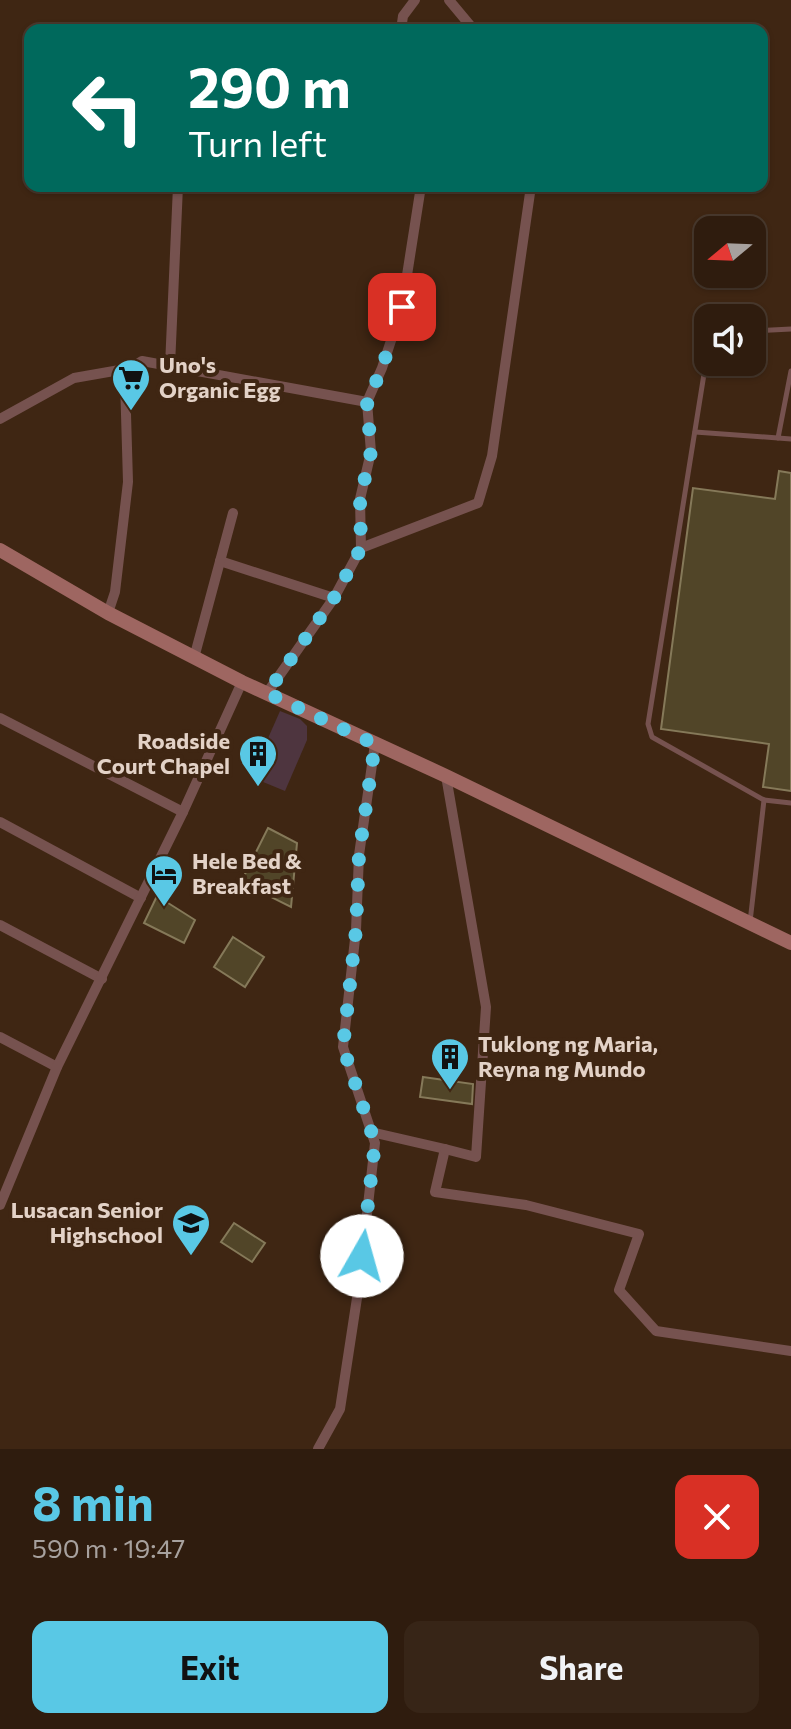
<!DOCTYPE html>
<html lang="en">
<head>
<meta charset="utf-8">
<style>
  :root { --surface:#2f1c0e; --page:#372517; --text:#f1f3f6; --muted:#a7a19e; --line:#4a3a2e; --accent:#59c8e5 }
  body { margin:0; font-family:Commissioner,sans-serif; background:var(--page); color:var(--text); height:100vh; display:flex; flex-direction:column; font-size:30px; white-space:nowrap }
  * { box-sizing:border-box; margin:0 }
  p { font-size:26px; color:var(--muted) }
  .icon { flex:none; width:44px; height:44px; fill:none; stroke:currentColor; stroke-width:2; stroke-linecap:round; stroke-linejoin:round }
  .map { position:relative; height:1449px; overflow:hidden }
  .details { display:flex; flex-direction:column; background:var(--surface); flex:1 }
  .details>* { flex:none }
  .banner { position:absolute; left:24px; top:24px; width:744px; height:168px; border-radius:16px; box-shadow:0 2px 6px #0004,0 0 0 2px var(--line); background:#00695c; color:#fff; overflow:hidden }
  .needle { width:52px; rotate:251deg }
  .fabs { position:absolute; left:694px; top:216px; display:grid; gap:16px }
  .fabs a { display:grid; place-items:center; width:72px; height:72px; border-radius:16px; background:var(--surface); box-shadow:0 2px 6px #0004,0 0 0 2px var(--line); font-size:40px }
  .pin { position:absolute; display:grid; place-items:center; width:68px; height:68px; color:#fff; margin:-34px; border-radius:16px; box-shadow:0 4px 12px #0006 }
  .me { position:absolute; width:88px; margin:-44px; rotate:7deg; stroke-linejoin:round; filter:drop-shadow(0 0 6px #0008) }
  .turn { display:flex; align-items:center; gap:28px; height:168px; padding:0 32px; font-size:36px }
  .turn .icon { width:104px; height:104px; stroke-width:2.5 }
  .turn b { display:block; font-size:56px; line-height:68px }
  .round { display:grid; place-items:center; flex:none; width:84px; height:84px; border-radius:16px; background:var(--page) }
  .head { display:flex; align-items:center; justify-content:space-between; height:136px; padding:0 32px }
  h1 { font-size:48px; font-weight:700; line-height:60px; color:var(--accent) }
  .action { display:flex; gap:16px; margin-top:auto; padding:16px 32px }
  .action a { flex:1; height:92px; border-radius:16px; background:var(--accent); color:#111; font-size:32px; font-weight:700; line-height:92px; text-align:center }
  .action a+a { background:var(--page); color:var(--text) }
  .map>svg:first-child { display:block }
  .green { fill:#4e353f }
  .building { fill:#514528; stroke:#857959; stroke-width:2 }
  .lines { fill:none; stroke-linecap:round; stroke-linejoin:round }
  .lane { stroke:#76524f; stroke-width:5 }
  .street { stroke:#76524f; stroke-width:10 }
  .secondary { stroke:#9e6661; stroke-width:14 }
  .route { stroke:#59c8e5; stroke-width:14; stroke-dasharray:0 25.2 }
  .labels { text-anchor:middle; stroke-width:8; stroke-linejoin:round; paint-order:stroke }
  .poi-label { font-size:22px; font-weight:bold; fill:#e3d2c7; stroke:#3f2613; text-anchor:start }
</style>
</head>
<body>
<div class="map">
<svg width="791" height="1449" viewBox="0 0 791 1449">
  <rect width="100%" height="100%" fill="#3f2613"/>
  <path class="green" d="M 280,711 L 300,719 L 307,726 L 307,740 L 285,791 L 251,777 Z"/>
  <g class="building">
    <path d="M 779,471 L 791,473 L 791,791 L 763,787 L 769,744 L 661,729 L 693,488 L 775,499 Z"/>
    <path d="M 268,828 L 297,843 L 291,907 L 241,882 Z"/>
    <path d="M 157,896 L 195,920 L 184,943 L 144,923 Z"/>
    <path d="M 233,937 L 264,957 L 245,987 L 214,967 Z"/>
    <path d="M 423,1077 L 473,1084 L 472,1104 L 420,1097 Z"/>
    <path d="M 234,1223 L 265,1243 L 252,1262 L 221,1242 Z"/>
  </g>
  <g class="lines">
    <g class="lane">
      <path d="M 752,331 L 791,329"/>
      <path d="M 708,349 L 648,724 L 652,737 L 764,800 L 750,922"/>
      <path d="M 791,371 L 778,438 L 791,439"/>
      <path d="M 695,432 L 778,438"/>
      <path d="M 764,800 L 791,803"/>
    </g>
    <g class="street">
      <path d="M 449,0 L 474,30"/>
      <path d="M 401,30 L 403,16 L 415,0"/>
      <path d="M 170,366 L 178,186"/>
      <path d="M 0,419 L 74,378 L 131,368"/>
      <path d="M 361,548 L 478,503 L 492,456 L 531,186"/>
      <path d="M 220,561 L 334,598"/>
      <path d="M 108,613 L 115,592 L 128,482 L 125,380 L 131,368 L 142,361 L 367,402"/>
      <path d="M 194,658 L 233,513"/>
      <path d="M 267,693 L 334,598 L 361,548 L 360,499 L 371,452 L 367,402 L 382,368 L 402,307 L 421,186"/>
      <path d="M 0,718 L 183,812"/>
      <path d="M 0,822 L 141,898"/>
      <path d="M 0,925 L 102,979"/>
      <path d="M 0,1037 L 57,1067"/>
      <path d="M 371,1132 L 445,1149 L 435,1192 L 526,1205 L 639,1234 L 619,1290 L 656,1331 L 791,1351"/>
      <path d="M 445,1149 L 476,1157 L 486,1007 L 446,776"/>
      <path d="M 0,1205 L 57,1067 L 183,812 L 242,682"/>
      <path d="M 318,1449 L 340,1409 L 359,1285 L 375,1143 L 343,1047 L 356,930 L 359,855 L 375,744"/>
    </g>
    <path class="secondary" d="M 0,550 L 108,613 L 242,682 L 446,776 L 791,943"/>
  </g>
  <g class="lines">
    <path class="route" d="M 362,1256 L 375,1143 L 343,1047 L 356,930 L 359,855 L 375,744 L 267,693 L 334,598 L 361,548 L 360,499 L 371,452 L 367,402 L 382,368 L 402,307"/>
  </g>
  <defs>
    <symbol id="supermarket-pin" viewBox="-11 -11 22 30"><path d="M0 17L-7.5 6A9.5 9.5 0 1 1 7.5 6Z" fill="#59c8e5" stroke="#3f2613"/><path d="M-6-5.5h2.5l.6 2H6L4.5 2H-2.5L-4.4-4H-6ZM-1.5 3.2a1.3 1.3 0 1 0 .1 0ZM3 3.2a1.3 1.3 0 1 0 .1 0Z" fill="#111"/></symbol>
    <symbol id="building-pin" viewBox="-11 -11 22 30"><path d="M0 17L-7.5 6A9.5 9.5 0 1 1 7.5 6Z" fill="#59c8e5" stroke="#3f2613"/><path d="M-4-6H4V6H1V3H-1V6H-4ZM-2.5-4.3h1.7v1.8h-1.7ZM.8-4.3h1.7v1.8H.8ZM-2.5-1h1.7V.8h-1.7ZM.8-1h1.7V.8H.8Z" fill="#111"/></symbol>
    <symbol id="hotel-pin" viewBox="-11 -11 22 30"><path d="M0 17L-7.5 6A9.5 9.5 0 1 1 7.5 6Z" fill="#59c8e5" stroke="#3f2613"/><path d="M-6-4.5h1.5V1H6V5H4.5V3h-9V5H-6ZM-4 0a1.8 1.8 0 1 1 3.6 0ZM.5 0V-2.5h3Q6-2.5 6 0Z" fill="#111"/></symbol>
    <symbol id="school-pin" viewBox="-11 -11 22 30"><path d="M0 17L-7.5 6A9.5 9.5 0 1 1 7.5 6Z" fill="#59c8e5" stroke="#3f2613"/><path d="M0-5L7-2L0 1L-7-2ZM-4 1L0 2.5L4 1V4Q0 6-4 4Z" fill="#111"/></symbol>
  </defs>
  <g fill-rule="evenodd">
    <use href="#supermarket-pin" x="109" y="356" width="44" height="60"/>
    <use href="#building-pin" x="236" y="732" width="44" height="60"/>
    <use href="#hotel-pin" x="142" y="852" width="44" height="60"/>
    <use href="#building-pin" x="428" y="1035" width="44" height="60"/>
    <use href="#school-pin" x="169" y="1201" width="44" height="60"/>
  </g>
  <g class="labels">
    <g class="poi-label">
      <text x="159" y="373">Uno's<tspan x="159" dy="25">Organic Egg</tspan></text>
      <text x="230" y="749" text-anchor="end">Roadside<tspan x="230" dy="25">Court Chapel</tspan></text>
      <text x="192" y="869">Hele Bed &amp;<tspan x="192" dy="25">Breakfast</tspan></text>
      <text x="478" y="1052">Tuklong ng Maria,<tspan x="478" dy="25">Reyna ng Mundo</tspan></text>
      <text x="163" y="1218" text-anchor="end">Lusacan Senior<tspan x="163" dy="25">Highschool</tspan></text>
    </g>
  </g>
</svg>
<div class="fabs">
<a><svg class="needle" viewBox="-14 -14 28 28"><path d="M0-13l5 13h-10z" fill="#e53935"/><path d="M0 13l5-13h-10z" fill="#a7a19e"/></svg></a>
<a><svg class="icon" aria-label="sound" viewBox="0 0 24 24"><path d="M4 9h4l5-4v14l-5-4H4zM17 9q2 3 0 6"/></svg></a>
</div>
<div class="pin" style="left:402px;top:307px;background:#d93025"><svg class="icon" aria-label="arrive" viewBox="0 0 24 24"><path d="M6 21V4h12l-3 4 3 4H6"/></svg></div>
<svg class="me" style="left:362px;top:1256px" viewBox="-20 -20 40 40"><circle r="19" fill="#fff"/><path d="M0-13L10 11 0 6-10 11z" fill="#59c8e5"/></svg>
<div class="banner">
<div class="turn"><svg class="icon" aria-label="left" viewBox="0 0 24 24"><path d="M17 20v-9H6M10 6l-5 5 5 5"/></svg><div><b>290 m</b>Turn left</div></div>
</div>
</div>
<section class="details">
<div class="head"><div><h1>8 min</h1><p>590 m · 19:47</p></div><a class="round" style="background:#d93025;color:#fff"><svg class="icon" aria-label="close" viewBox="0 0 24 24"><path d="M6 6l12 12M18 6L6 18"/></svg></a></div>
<div class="action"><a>Exit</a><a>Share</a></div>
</section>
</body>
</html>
